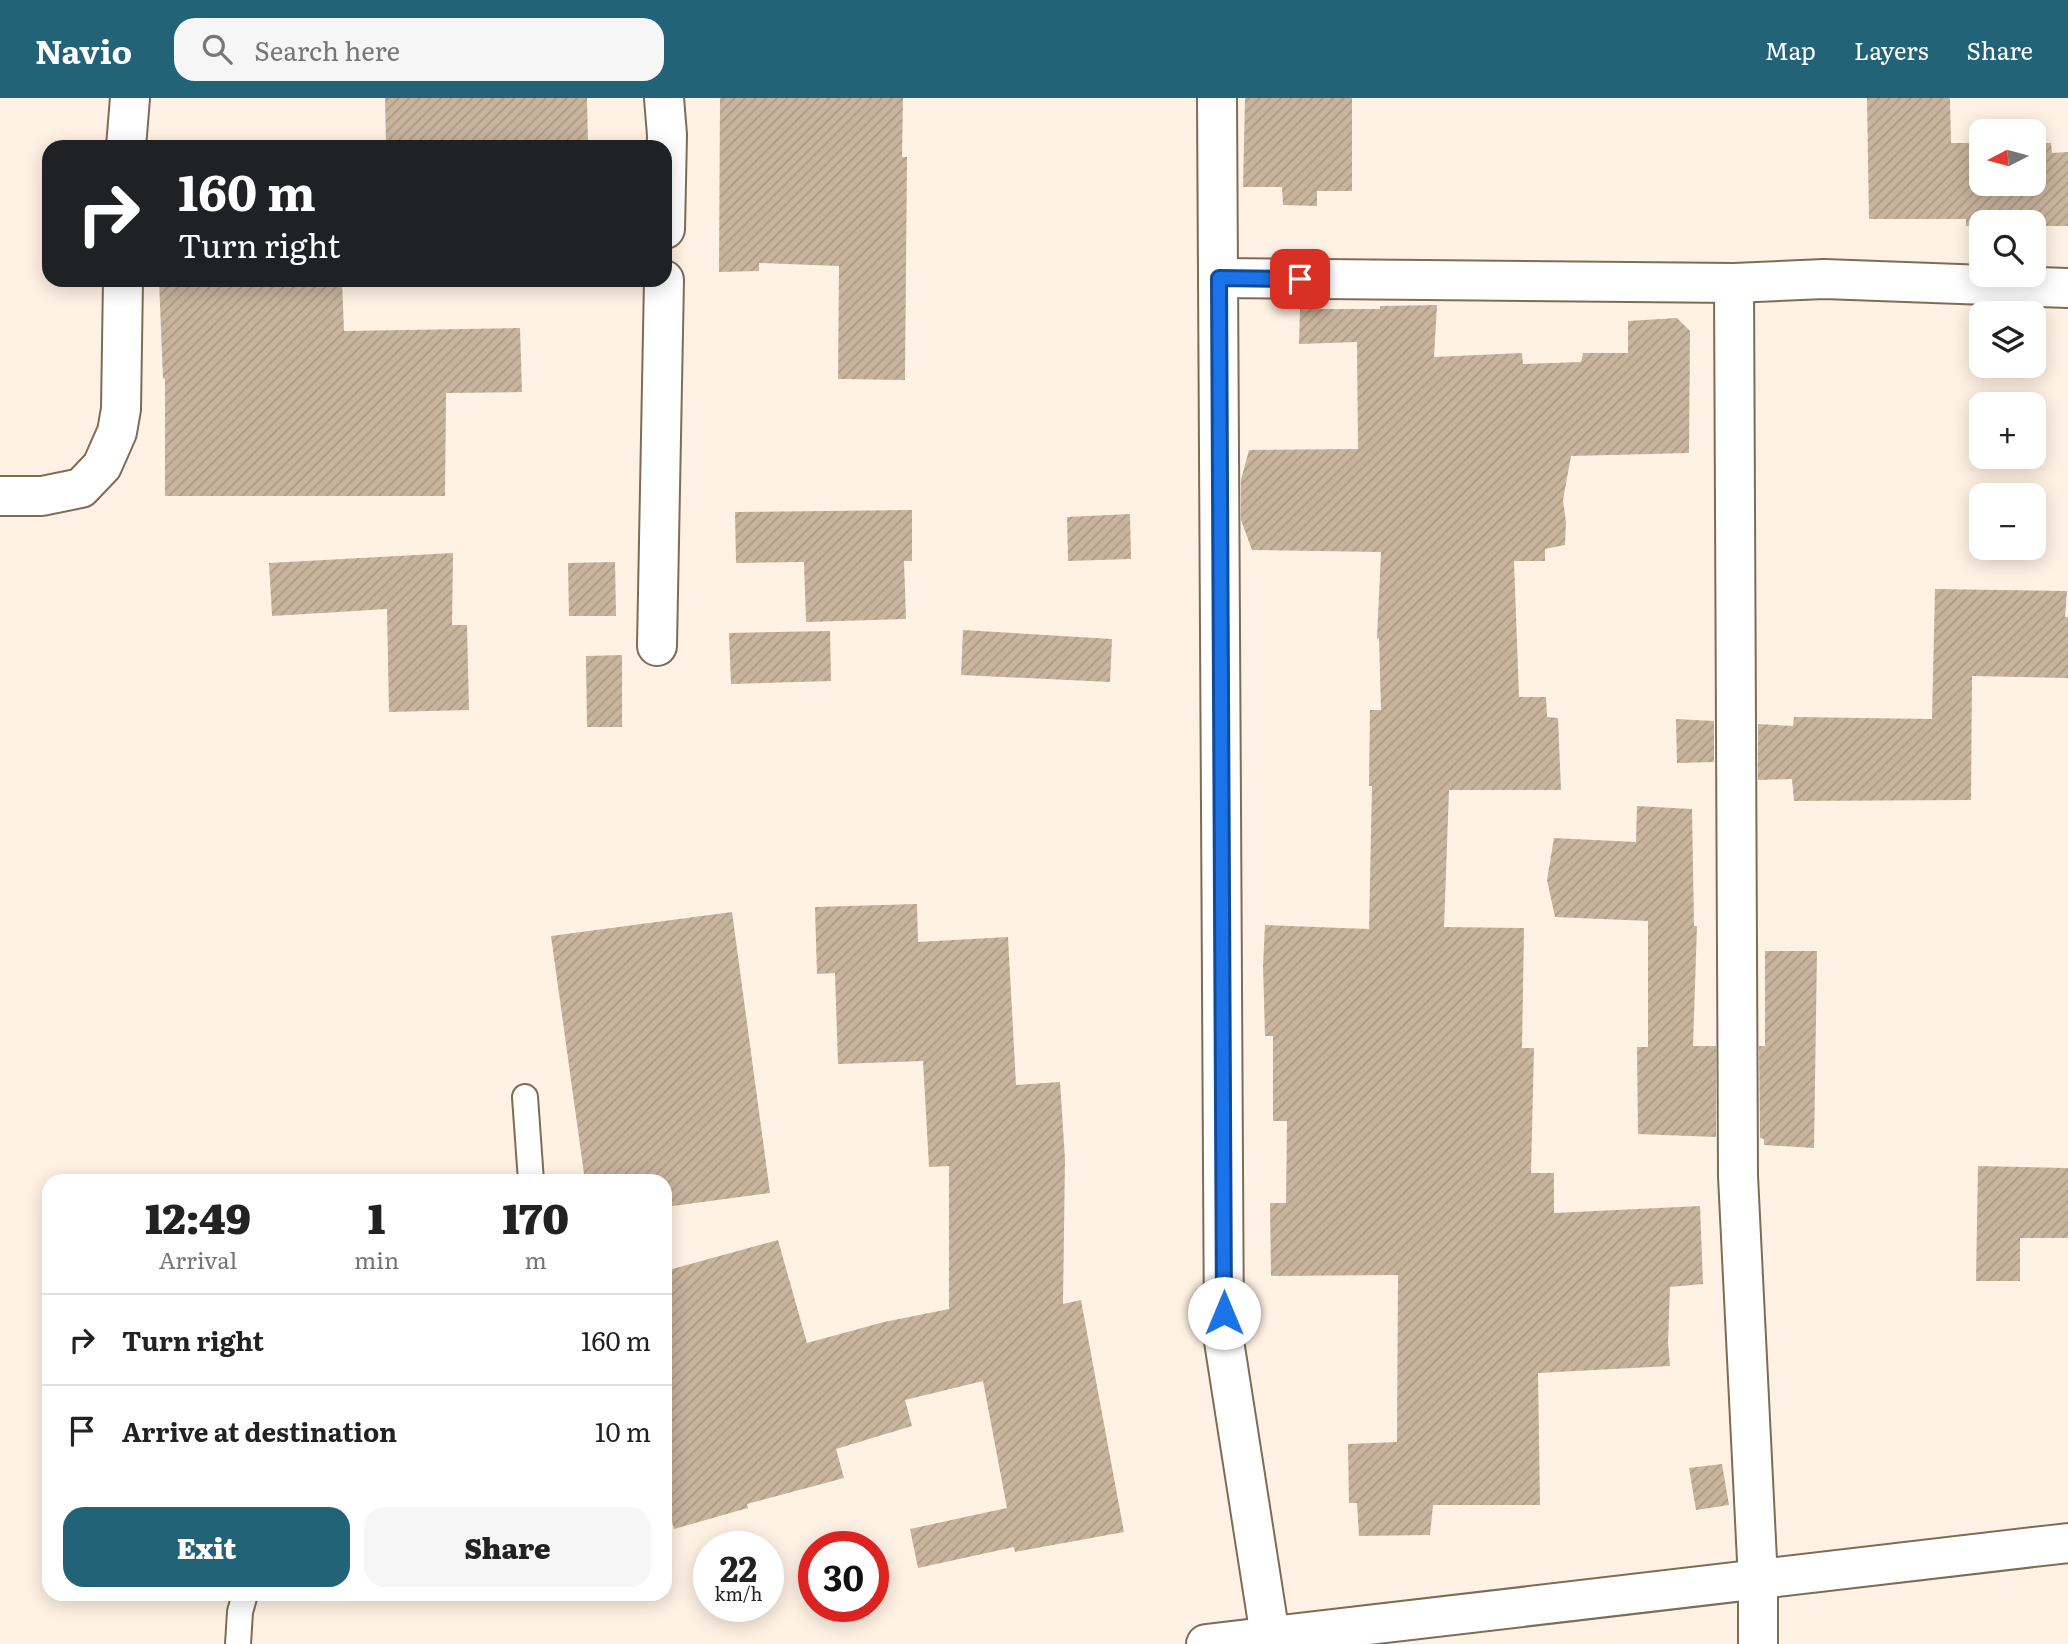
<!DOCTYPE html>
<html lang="en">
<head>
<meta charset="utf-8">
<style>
  :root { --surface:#fff; --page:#f6f6f6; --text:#222; --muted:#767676; --line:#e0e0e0; --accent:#236378 }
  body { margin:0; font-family:Literata,serif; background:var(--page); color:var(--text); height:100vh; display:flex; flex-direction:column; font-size:26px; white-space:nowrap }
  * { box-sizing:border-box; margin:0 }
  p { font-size:23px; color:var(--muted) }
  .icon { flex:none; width:38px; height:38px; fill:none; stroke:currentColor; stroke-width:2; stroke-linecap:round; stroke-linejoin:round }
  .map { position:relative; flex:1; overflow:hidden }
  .panel { position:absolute; left:42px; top:1076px; width:630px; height:427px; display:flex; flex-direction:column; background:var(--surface); border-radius:21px; box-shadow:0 4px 18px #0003 }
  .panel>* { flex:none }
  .guide { position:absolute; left:42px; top:42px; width:630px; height:147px; border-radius:21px; box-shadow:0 4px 18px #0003; background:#202124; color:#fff; overflow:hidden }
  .needle { width:46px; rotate:264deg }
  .buttons { position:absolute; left:1969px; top:21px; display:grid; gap:14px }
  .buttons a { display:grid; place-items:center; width:77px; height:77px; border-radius:14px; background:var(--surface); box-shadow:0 4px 18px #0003; font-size:35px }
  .speed { position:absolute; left:693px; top:1433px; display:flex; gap:14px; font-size:35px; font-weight:700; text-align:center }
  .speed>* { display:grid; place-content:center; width:91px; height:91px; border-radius:50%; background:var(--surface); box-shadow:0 4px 18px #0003; line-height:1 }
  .speed small { font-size:18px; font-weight:400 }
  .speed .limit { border:10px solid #d22; background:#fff; color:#111 }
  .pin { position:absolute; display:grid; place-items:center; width:60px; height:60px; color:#fff; margin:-30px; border-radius:14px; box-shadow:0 4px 10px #0006 }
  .me { position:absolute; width:77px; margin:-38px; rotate:0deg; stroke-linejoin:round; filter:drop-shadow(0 0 5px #0008) }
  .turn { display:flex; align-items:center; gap:24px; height:147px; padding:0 21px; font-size:32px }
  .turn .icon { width:91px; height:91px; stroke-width:2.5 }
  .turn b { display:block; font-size:49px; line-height:60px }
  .eta { display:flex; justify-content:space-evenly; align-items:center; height:119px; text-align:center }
  .eta b { font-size:42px; font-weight:800; line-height:49px }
  .button { display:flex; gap:14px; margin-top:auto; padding:14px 21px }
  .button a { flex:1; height:80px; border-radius:21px; background:var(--accent); color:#fff; font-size:28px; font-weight:800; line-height:80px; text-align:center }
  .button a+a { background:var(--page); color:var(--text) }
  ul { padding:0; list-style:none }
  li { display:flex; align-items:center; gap:21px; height:91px; padding:0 21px; border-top:2px solid var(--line) }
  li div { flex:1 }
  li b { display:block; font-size:26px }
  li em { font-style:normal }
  header { display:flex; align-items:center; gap:42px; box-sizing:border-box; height:98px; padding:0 35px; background:var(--accent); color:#fff }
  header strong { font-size:33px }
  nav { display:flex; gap:38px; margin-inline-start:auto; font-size:24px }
  .search { width:490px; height:63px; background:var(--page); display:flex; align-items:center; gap:18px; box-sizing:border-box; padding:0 24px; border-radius:21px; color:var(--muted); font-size:26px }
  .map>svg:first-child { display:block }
  .building { fill:url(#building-hatch) }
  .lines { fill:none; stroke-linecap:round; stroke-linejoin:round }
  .lane-casing { stroke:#7f6c57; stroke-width:28 }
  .street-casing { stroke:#7f6c57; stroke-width:42 }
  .lane { stroke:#fff; stroke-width:24 }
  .street { stroke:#fff; stroke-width:38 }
  .route-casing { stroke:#114b97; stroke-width:18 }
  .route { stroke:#1a73e8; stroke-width:12 }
</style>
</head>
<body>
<header>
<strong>Navio</strong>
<div class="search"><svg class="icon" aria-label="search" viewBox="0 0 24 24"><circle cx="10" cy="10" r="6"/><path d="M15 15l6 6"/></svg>Search here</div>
<nav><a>Map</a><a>Layers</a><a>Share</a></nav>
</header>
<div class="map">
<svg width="2068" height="1546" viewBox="0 0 2068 1546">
  <defs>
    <pattern id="building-hatch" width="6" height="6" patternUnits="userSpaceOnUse" patternTransform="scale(1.75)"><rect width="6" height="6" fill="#c9b49d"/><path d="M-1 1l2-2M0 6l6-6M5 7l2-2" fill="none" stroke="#ac9a86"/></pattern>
  </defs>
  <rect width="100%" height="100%" fill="#fff2e4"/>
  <g class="building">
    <path d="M 385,0 L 587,0 L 588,46 L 386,46 Z"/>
    <path d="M 720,0 L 903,0 L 902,59 L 907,59 L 905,282 L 838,281 L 839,168 L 759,165 L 759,173 L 719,174 Z"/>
    <path d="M 1245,0 L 1352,0 L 1352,93 L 1317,93 L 1317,108 L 1283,107 L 1282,89 L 1243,89 Z"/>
    <path d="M 1867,0 L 1950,0 L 1951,45 L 1981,45 L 1981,86 L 2034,86 L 2034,45 L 2051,45 L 2052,55 L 2068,54 L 2068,128 L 2034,128 L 2034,124 L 1981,124 L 1981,128 L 1966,128 L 1966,121 L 1869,121 Z"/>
    <path d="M 159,182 L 216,182 L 216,186 L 342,182 L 344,233 L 520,230 L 522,294 L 446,295 L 445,398 L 165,398 L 165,280 L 163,281 Z"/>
    <path d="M 1437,207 L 1434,259 L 1522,255 L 1523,266 L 1581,264 L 1583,255 L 1628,255 L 1628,223 L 1677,220 L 1690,233 L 1689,355 L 1571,358 L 1563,402 L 1566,424 L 1565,447 L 1545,451 L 1545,463 L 1514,463 L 1519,599 L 1546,599 L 1547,619 L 1558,620 L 1561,692 L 1449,692 L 1444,829 L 1524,830 L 1522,950 L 1534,950 L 1531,1075 L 1554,1075 L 1554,1115 L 1700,1108 L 1703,1186 L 1670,1189 L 1668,1245 L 1670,1268 L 1538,1275 L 1540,1407 L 1433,1407 L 1430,1437 L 1359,1438 L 1357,1405 L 1349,1405 L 1348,1346 L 1397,1344 L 1398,1177 L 1271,1178 L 1270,1105 L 1286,1105 L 1287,1023 L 1273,1023 L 1273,938 L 1265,938 L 1263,868 L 1265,827 L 1369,831 L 1372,688 L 1369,688 L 1370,612 L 1381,612 L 1379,540 L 1377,541 L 1381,454 L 1252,452 L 1241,422 L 1241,382 L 1249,352 L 1358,351 L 1357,244 L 1299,246 L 1300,211 L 1380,211 L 1380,208 Z"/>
    <path d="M 912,412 L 912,463 L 904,463 L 906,521 L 806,524 L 804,464 L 736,465 L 735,414 Z"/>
    <path d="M 1130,416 L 1131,461 L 1068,463 L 1067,419 Z"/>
    <path d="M 453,455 L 452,527 L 467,527 L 469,612 L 389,614 L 387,511 L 272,518 L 269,465 Z"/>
    <path d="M 615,464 L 616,518 L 569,518 L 568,465 Z"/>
    <path d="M 1935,491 L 2067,493 L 2065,519 L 2068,519 L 2068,580 L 1972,578 L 1971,702 L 1794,703 L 1792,681 L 1758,682 L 1758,626 L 1793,628 L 1794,619 L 1932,621 Z"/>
    <path d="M 963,532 L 1112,541 L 1110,584 L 961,577 Z"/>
    <path d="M 830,533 L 831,583 L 731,586 L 729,535 Z"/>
    <path d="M 622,557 L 622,629 L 587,629 L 586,558 Z"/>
    <path d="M 1676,621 L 1714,623 L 1714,664 L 1677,665 Z"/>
    <path d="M 1637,708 L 1692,711 L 1694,828 L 1697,828 L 1693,948 L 1716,948 L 1716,1039 L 1638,1036 L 1637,949 L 1648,949 L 1648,823 L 1555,819 L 1547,782 L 1554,740 L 1636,744 Z"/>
    <path d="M 917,806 L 918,844 L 1008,839 L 1016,987 L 1060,984 L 1065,1061 L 1063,1206 L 1081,1202 L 1124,1434 L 1015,1454 L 1014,1449 L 918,1470 L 910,1431 L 1007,1410 L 983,1283 L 905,1302 L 912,1328 L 836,1351 L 844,1380 L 747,1406 L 748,1410 L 674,1431 L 665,1400 L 665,1173 L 778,1142 L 807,1245 L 884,1224 L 949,1211 L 949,1068 L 929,1069 L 923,963 L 838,966 L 835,875 L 817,876 L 815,809 Z"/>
    <path d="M 732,814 L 770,1095 L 665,1109 L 665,1083 L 585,1083 L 551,838 Z"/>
    <path d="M 1765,853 L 1817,853 L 1814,1050 L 1764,1047 L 1764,1041 L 1760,1040 L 1759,948 L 1765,948 Z"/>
    <path d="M 1978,1068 L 2068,1070 L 2068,1140 L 2020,1140 L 2020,1183 L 1976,1183 Z"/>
    <path d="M 1722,1366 L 1729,1407 L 1696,1412 L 1689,1370 Z"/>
  </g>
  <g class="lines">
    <defs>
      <g id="lane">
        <path d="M 525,999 L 531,1083"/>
        <path d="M 238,1546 L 240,1514 L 245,1496"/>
      </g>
      <g id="street">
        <path d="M 664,0 L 667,37 L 665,131"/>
        <path d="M 1217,0 L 1224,1243 L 1270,1538"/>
        <path d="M 126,49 L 130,0"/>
        <path d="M 1218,180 L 1734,185 L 1824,181 L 2068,190"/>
        <path d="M 1734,185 L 1738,1078 L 1758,1483 L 1758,1546"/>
        <path d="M 0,398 L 42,398 L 81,390 L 102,368 L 117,334 L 121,311 L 123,182"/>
        <path d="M 657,548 L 664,182"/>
        <path d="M 1206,1546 L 2068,1445"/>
      </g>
    </defs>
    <use href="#lane" class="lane-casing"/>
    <use href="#street" class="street-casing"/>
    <use href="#lane" class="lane"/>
    <use href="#street" class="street"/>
  </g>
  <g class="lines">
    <defs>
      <path id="route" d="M 1224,1215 L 1219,180 L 1300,181"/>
    </defs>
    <use href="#route" class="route-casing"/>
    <use href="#route" class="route"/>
  </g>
</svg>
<div class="buttons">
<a><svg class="needle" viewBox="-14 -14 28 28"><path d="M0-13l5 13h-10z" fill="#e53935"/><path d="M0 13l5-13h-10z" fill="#767676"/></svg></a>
<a><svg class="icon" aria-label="search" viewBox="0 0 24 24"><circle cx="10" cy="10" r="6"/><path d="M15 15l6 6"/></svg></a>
<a><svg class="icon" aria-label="layers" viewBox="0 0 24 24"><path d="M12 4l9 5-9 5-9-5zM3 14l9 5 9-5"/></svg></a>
<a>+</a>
<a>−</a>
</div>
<div class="speed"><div>22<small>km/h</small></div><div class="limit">30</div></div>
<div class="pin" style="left:1300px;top:181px;background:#d93025"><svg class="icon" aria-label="arrive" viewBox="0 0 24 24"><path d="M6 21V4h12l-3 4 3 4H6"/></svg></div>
<svg class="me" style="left:1224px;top:1215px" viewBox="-20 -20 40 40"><circle r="19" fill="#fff"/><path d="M0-13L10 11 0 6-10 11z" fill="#1a73e8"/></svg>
<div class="guide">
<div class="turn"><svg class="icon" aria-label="right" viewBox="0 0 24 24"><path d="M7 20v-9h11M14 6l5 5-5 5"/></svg><div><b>160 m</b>Turn right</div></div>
</div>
<section class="panel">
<div class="eta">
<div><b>12:49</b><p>Arrival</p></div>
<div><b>1</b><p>min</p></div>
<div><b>170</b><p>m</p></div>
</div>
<ul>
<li><svg class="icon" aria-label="right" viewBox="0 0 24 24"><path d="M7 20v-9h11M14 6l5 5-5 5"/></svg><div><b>Turn right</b></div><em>160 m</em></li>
<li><svg class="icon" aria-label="arrive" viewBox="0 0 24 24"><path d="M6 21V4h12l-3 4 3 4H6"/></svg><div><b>Arrive at destination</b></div><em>10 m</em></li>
</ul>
<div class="button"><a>Exit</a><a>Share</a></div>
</section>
</div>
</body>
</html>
